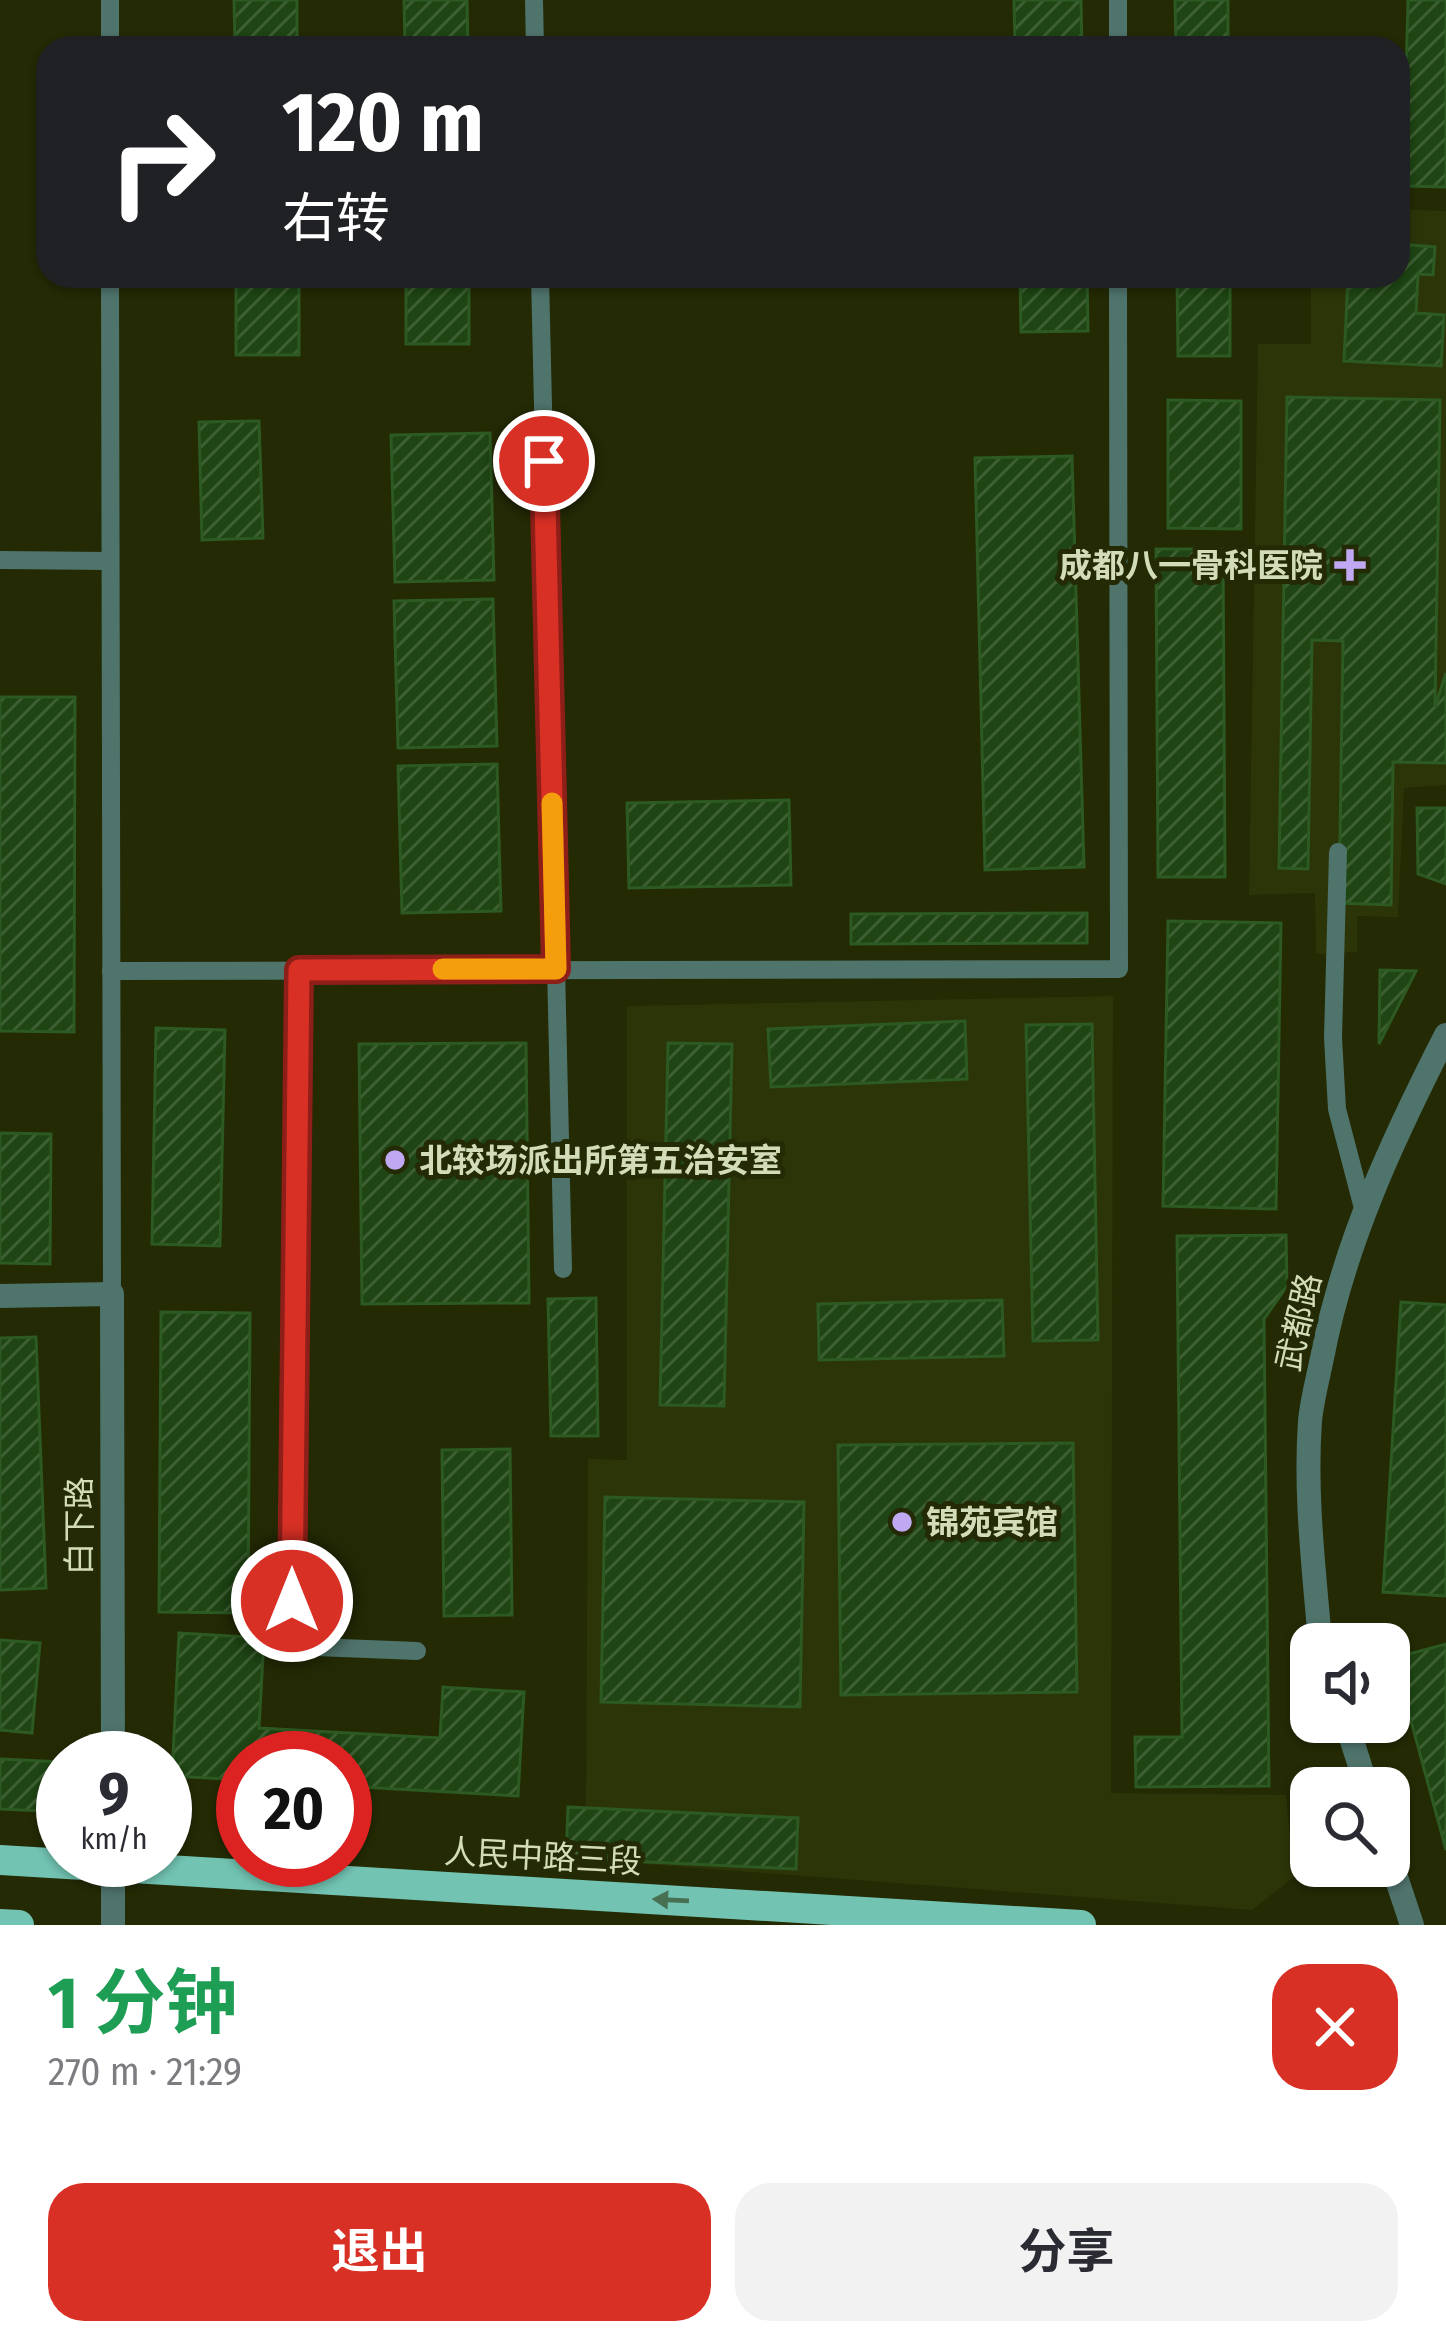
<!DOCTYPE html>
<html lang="zh">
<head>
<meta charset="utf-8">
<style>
  :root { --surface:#fff; --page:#f2f2f3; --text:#2b2b33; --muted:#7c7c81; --accent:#d93025 }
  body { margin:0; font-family:"Fira Sans Condensed","Noto Sans SC",sans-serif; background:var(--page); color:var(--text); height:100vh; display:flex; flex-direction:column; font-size:45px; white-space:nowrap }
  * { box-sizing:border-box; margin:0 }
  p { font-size:39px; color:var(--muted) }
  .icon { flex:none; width:66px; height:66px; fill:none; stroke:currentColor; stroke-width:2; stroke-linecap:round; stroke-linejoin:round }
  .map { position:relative; height:1925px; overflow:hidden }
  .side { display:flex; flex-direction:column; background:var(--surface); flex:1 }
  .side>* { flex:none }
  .hud { position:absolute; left:36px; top:36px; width:1374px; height:252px; border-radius:36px; box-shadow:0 3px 9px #0004; background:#202124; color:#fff; overflow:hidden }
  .fabs { position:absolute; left:1290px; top:1623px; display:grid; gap:24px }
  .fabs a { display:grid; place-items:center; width:120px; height:120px; border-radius:24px; background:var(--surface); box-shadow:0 3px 9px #0004; font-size:60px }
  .speed { position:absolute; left:36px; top:1731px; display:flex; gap:24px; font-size:60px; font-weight:700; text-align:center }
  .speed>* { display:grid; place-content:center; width:156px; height:156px; border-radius:50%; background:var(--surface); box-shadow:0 3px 9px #0004; line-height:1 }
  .speed small { font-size:30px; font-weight:400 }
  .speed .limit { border:18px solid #d22; background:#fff; color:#111 }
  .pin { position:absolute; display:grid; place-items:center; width:102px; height:102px; color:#fff; margin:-51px; border:6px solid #fff; border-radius:50%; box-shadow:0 3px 12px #0007 }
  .me { position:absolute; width:132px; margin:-66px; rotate:0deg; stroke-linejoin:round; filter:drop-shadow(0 0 9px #0008) }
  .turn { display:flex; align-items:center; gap:42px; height:252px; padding:0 48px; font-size:54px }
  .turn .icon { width:156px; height:156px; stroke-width:2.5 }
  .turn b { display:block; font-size:84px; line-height:102px }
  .round { display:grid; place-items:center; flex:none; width:126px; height:126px; border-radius:36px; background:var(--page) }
  .summary { display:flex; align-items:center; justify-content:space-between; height:204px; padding:0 48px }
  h1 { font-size:72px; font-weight:700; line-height:90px; color:#1e9e55 }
  .button { display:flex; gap:24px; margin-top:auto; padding:24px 48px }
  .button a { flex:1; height:138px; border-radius:36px; background:var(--accent); color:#fff; font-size:48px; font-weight:700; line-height:138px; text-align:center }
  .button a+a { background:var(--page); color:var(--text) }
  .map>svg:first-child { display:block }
  .built { fill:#2c3508 }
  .building { fill:url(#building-hatch); stroke:#2d5922; stroke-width:3 }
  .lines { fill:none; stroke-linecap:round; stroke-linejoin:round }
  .service { stroke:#4f746c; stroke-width:18 }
  .minor { stroke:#4f746c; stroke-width:24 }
  .tertiary { stroke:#4f746c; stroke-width:24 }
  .primary { stroke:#72c3b2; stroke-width:30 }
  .oneway { fill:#476f52 }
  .route-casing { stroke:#8d1f18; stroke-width:30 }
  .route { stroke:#d93025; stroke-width:21 }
  .slow { stroke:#f59e0b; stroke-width:21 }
  .poi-dot { fill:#c1a8f3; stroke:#232a04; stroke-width:4.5 }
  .labels { text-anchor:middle; stroke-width:10; stroke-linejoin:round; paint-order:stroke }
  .poi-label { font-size:33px; font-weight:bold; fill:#d3dcb8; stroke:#232a04; text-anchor:start }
  .street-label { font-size:33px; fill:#d3dcb8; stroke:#232a04 }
</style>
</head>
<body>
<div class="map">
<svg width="1446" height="1925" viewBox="0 0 1446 1925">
  <defs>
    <pattern id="building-hatch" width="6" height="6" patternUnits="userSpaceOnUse" patternTransform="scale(3)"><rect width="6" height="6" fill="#1e4513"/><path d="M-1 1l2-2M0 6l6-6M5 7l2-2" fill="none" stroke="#3e5f33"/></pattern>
  </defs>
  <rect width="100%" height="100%" fill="#232a04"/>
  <g class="built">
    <path d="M 1398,209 L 1446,211 L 1446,785 L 1404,788 L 1398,917 L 1357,916 L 1357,952 L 1316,954 L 1315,893 L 1249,895 L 1258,344 L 1311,344 L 1311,276 L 1398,276 Z"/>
    <path d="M 1113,996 L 1111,1793 L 1286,1795 L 1294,1877 L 1252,1910 L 566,1858 L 568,1807 L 586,1807 L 588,1459 L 627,1460 L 627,1006 Z"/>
  </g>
  <g class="building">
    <path d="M 234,0 L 297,0 L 297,48 L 235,48 Z"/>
    <path d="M 404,0 L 467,0 L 468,48 L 405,48 Z"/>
    <path d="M 1014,0 L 1081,0 L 1082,48 L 1015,48 Z"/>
    <path d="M 1175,0 L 1228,0 L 1228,48 L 1176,48 Z"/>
    <path d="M 1408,0 L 1446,0 L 1446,187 L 1403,186 Z"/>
    <path d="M 1398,244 L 1435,247 L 1433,275 L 1418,274 L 1416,313 L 1444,315 L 1441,366 L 1344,361 L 1348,276 L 1398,276 Z"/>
    <rect x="236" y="276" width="63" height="79"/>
    <rect x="406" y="276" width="63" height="68"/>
    <path d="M 1020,276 L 1087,276 L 1088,331 L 1021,332 Z"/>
    <path d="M 1177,276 L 1230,276 L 1230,356 L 1178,356 Z"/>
    <path d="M 1287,397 L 1440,400 L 1435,707 L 1446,673 L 1446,763 L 1393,762 L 1391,905 L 1339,903 L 1343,641 L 1312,640 L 1308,869 L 1279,868 Z"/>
    <path d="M 1168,400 L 1241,401 L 1241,529 L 1168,528 Z"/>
    <path d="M 259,421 L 263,538 L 202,540 L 199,422 Z"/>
    <path d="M 490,433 L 494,580 L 395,582 L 391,435 Z"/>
    <path d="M 1072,456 L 1084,867 L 985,870 L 975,458 Z"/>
    <path d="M 1156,549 L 1223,549 L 1225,877 L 1158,877 Z"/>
    <path d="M 493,599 L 497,746 L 398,748 L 394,601 Z"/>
    <path d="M 0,697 L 75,697 L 74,1032 L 0,1031 Z"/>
    <path d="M 497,764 L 501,911 L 402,913 L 398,766 Z"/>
    <path d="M 789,800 L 791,885 L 629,888 L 627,803 Z"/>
    <path d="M 1417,808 L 1446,808 L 1446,884 L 1418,874 Z"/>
    <path d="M 1087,913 L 1087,943 L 851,944 L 851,914 Z"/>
    <path d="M 1168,921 L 1281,923 L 1276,1209 L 1163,1206 Z"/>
    <path d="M 1380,970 L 1416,971 L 1379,1044 Z"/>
    <path d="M 965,1021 L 967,1079 L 771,1087 L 768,1029 Z"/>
    <path d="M 1092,1024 L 1098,1340 L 1033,1341 L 1026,1025 Z"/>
    <path d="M 156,1028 L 225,1030 L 220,1246 L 152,1244 Z"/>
    <path d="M 526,1043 L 529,1303 L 362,1304 L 359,1044 Z"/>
    <path d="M 668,1043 L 732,1044 L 724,1406 L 660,1405 Z"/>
    <path d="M 0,1133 L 51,1134 L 50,1264 L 0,1263 Z"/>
    <path d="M 1286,1235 L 1287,1286 L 1264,1319 L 1269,1786 L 1136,1787 L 1135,1737 L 1182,1737 L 1177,1236 Z"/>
    <path d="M 596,1298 L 598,1436 L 551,1436 L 548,1299 Z"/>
    <path d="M 1002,1300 L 1004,1356 L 819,1360 L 818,1304 Z"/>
    <path d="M 1401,1302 L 1446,1305 L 1446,1596 L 1383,1592 Z"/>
    <path d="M 161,1312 L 250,1313 L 248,1613 L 159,1612 Z"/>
    <path d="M 36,1337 L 46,1588 L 0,1590 L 0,1338 Z"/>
    <path d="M 1073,1443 L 1077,1692 L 841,1695 L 838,1445 Z"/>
    <path d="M 510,1449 L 512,1615 L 444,1616 L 442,1450 Z"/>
    <path d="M 605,1497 L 804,1502 L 800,1707 L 601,1702 Z"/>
    <path d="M 179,1633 L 264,1638 L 259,1728 L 440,1738 L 443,1687 L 524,1692 L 518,1796 L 345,1786 L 345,1758 L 243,1758 L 243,1780 L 172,1776 Z"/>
    <path d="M 0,1640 L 40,1643 L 32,1733 L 0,1730 Z"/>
    <path d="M 1446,1644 L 1446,1850 L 1394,1658 Z"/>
    <path d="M 0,1759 L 63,1762 L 63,1812 L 0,1809 Z"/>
    <path d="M 568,1807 L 798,1818 L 796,1869 L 566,1858 Z"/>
  </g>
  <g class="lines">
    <g class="service">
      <path d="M 110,0 L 110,48"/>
      <path d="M 534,0 L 535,48"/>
      <path d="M 1118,0 L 1118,48"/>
      <path d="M 110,276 L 112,1294"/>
      <path d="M 540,276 L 563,1269"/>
      <path d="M 0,560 L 110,561"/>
      <path d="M 1338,852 L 1333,1038 L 1337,1109 L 1364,1212"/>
      <path d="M 300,970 L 291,1646 L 417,1651"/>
      <path d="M 111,971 L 1119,969 L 1118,276"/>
    </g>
    <path class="minor" d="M 0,1296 L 112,1294 L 113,1758"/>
    <g class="tertiary">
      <path d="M 1323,1644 L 1319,1630 C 1313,1560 1305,1491 1310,1421 C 1312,1400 1318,1378 1322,1358 C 1344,1243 1393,1139 1446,1035"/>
      <path d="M 1346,1722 L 1367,1788"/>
      <path d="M 1389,1856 L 1412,1925"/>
      <path d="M 113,1867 L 113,1925"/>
    </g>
    <g class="primary">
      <path d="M 0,1860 L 1081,1925"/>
      <path d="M 0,1924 L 19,1925"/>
    </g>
  </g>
  <defs><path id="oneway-solid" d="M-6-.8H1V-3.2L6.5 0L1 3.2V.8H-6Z" transform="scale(3)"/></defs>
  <use class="oneway" href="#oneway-solid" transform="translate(671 1900) rotate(-177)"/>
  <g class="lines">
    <defs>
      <path id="route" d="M 292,1601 L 299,970 L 556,969 L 544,461"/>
    </defs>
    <use href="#route" class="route-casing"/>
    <use href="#route" class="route"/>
    <path class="slow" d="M 443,969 L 556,969 L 552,803"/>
  </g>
  <g class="poi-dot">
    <path d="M1344 547h12v12h12v12h-12v12h-12v-12h-12v-12h12z"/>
    <circle cx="395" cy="1160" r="12"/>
    <circle cx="902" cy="1522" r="12"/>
  </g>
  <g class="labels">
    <g class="poi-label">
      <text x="1323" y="577" text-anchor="end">成都八一骨科医院</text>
      <text x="419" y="1172">北较场派出所第五治安室</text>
      <text x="926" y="1534">锦苑宾馆</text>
    </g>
    <g class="street-label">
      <text transform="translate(1298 1322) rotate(-77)" y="12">武都路</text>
      <text transform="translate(79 1526) rotate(-90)" y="12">白下路</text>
      <text transform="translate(543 1856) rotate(3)" y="12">人民中路三段</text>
    </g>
  </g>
</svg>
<div class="fabs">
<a><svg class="icon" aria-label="sound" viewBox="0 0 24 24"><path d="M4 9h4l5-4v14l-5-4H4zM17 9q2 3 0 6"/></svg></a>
<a><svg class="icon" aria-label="search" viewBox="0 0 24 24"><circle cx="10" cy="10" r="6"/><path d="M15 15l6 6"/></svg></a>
</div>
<div class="speed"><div>9<small>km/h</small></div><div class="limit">20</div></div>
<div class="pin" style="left:544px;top:461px;background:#d93025"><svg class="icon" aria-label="arrive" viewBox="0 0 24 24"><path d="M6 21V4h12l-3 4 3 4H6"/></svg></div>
<svg class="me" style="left:292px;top:1601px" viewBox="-20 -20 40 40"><circle r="17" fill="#d93025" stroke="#fff" stroke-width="3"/><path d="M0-11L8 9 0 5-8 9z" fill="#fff"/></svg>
<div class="hud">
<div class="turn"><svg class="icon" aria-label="right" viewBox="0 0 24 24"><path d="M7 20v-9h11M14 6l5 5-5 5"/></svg><div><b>120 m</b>右转</div></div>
</div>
</div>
<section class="side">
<div class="summary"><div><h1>1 分钟</h1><p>270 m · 21:29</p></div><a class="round" style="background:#d93025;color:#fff"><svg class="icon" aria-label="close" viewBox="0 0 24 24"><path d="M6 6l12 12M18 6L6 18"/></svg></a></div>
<div class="button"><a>退出</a><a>分享</a></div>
</section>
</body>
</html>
